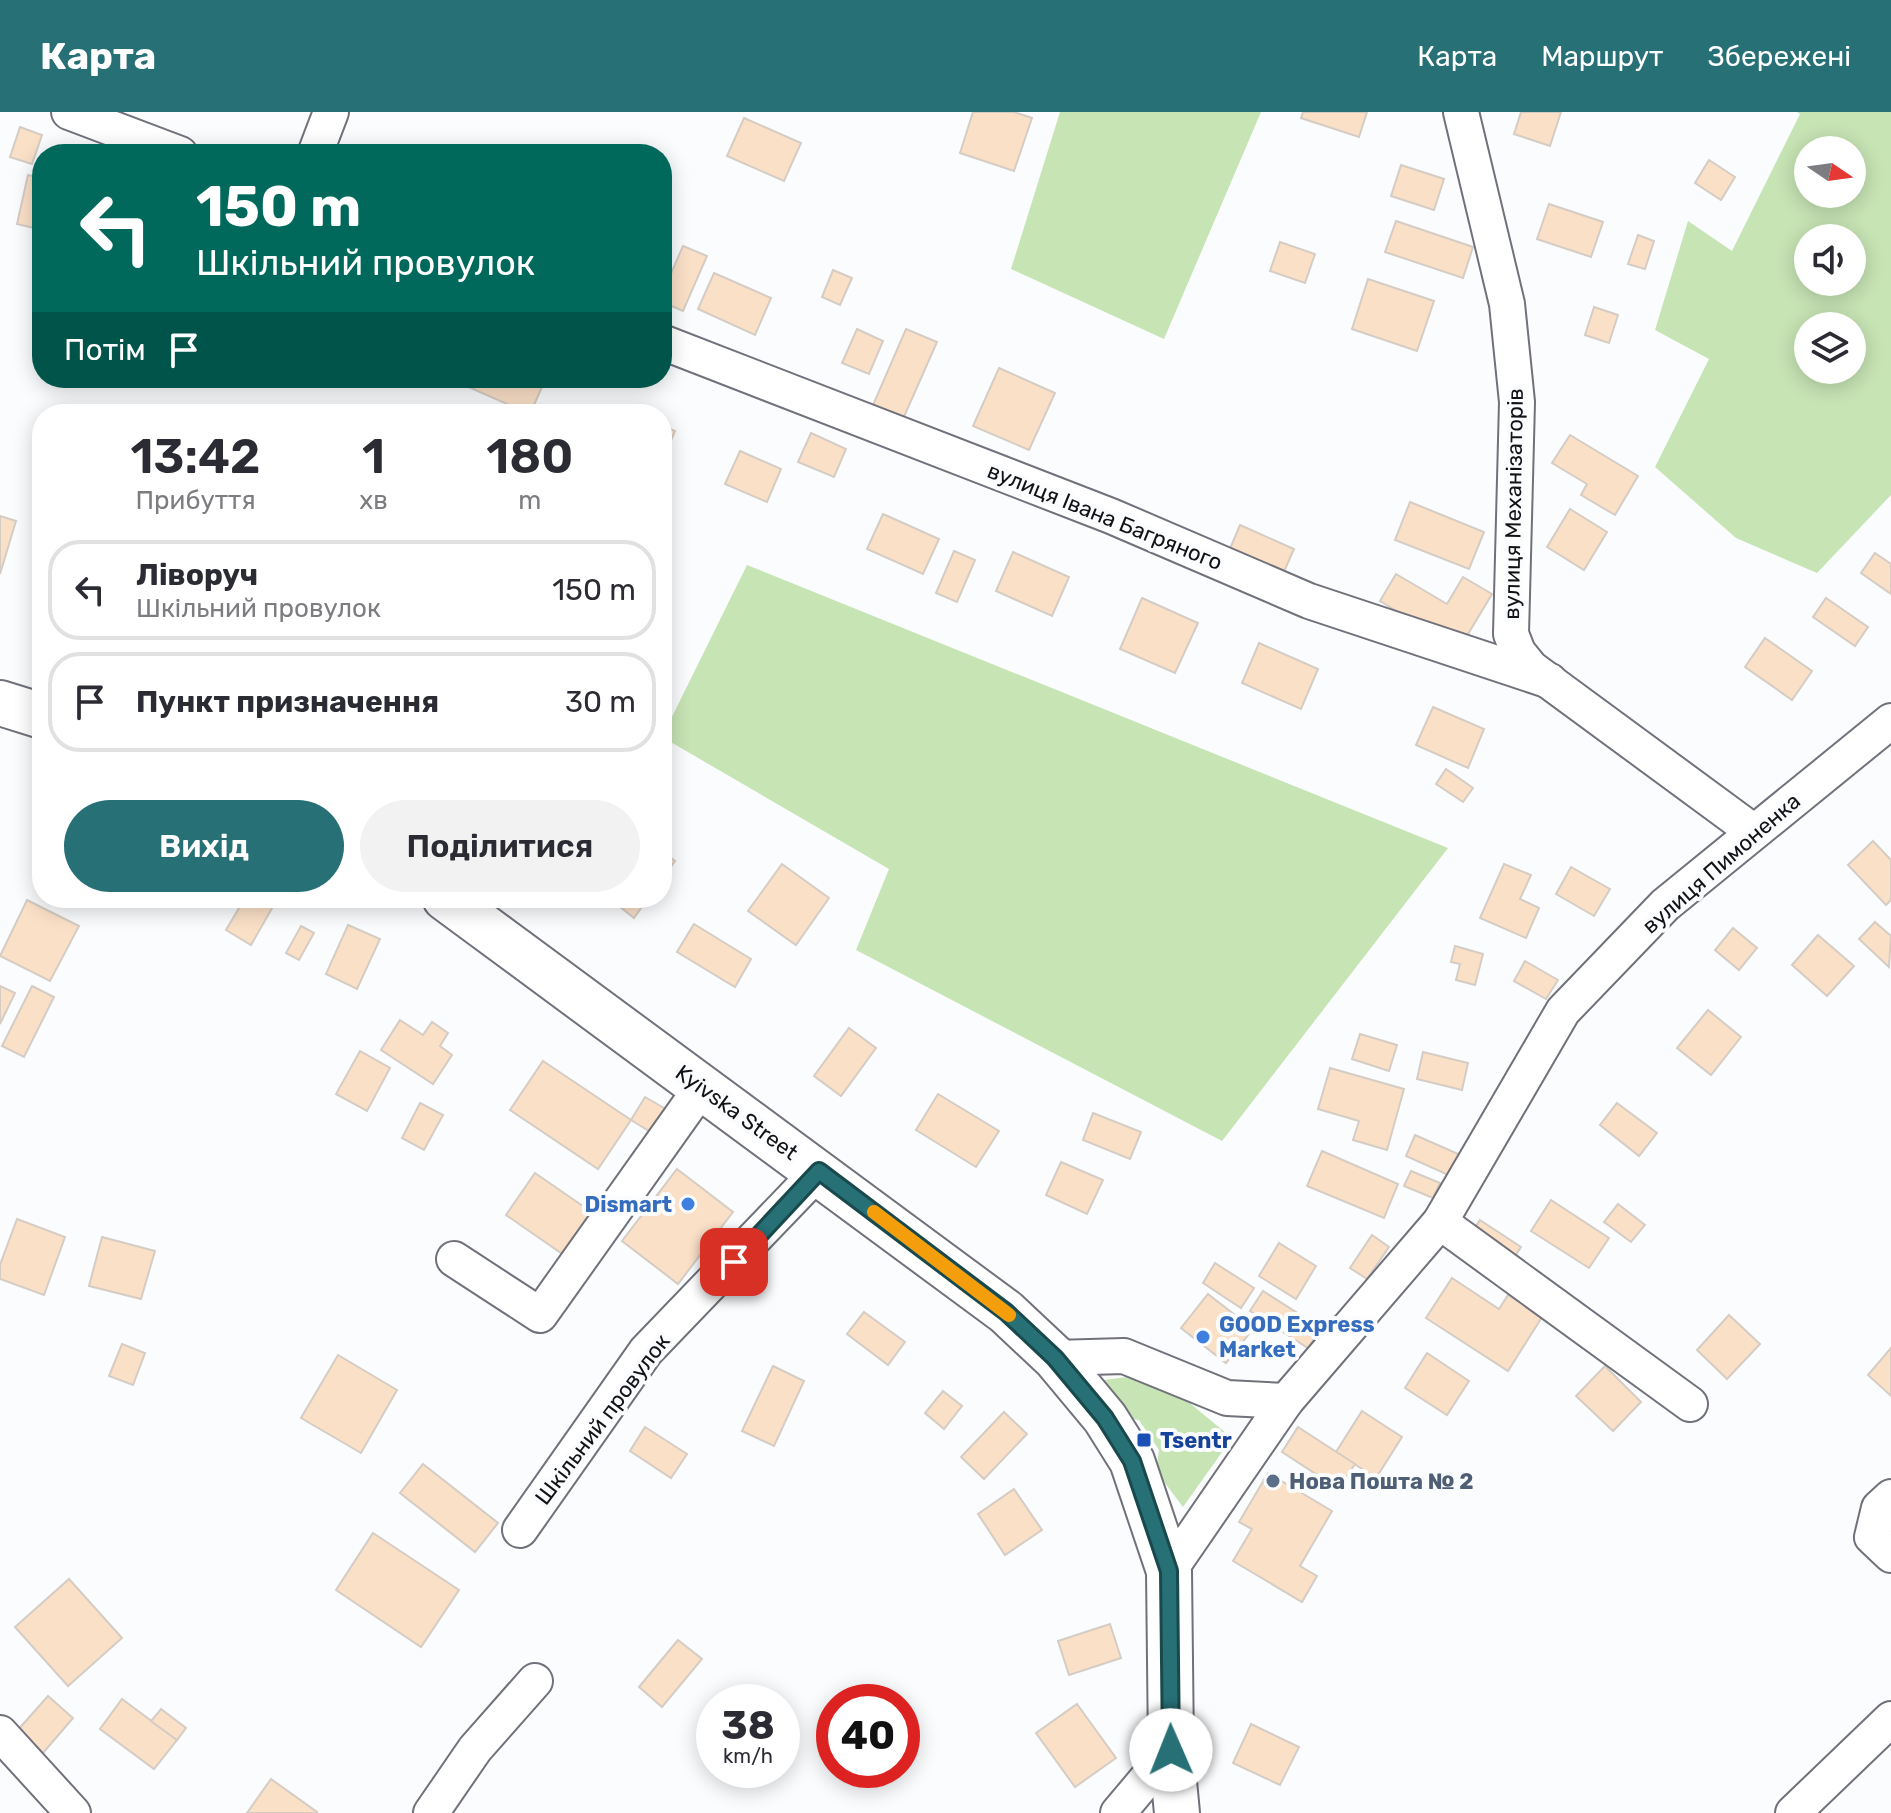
<!DOCTYPE html>
<html lang="uk">
<head>
<meta charset="utf-8">
<style>
  :root { --surface:#fff; --page:#f2f2f3; --text:#2b2b33; --muted:#7c7c81; --line:#e1e1e2; --accent:#267076 }
  body { margin:0; font-family:Rubik,sans-serif; background:var(--page); color:var(--text); height:100vh; display:flex; flex-direction:column; font-size:30px; white-space:nowrap }
  * { box-sizing:border-box; margin:0 }
  p { font-size:26px; color:var(--muted) }
  .icon { flex:none; width:44px; height:44px; fill:none; stroke:currentColor; stroke-width:2; stroke-linecap:round; stroke-linejoin:round }
  .map { position:relative; flex:1; overflow:hidden }
  .side { position:absolute; left:32px; top:292px; width:640px; height:504px; display:flex; flex-direction:column; background:var(--surface); border-radius:32px; box-shadow:0 4px 20px #0003 }
  .side>* { flex:none }
  .banner { position:absolute; left:32px; top:32px; width:640px; height:244px; border-radius:32px; box-shadow:0 4px 20px #0003; background:#00695c; color:#fff; overflow:hidden }
  .needle { width:52px; rotate:103deg }
  .buttons { position:absolute; left:1794px; top:24px; display:grid; gap:16px }
  .buttons a { display:grid; place-items:center; width:72px; height:72px; border-radius:50%; background:var(--surface); box-shadow:0 4px 20px #0003; font-size:40px }
  .speed { position:absolute; left:696px; top:1572px; display:flex; gap:16px; font-size:40px; font-weight:700; text-align:center }
  .speed>* { display:grid; place-content:center; width:104px; height:104px; border-radius:50%; background:var(--surface); box-shadow:0 4px 20px #0003; line-height:1 }
  .speed small { font-size:20px; font-weight:400 }
  .speed .limit { border:12px solid #d22; background:#fff; color:#111 }
  .pin { position:absolute; display:grid; place-items:center; width:68px; height:68px; color:#fff; margin:-34px; border-radius:16px; box-shadow:0 4px 12px #0006 }
  .me { position:absolute; width:88px; margin:-44px; rotate:359deg; stroke-linejoin:round; filter:drop-shadow(0 0 6px #0008) }
  .turn { display:flex; align-items:center; gap:28px; height:168px; padding:0 32px; font-size:36px }
  .turn .icon { width:104px; height:104px; stroke-width:2.5 }
  .turn b { display:block; font-size:56px; line-height:68px }
  .then { display:flex; align-items:center; height:76px; padding:0 32px; background:#0003; gap:16px; font-size:30px }
  .eta { display:flex; justify-content:space-evenly; align-items:center; height:136px; text-align:center }
  .eta b { font-size:48px; font-weight:600; line-height:56px }
  .primary-button { display:flex; gap:16px; margin-top:auto; padding:16px 32px }
  .primary-button a { flex:1; height:92px; border-radius:48px; background:var(--accent); color:#fff; font-size:32px; font-weight:600; line-height:92px; text-align:center }
  .primary-button a+a { background:var(--page); color:var(--text) }
  ul { padding:0; list-style:none }
  li { display:flex; align-items:center; gap:24px; height:100px; margin:0 16px 12px; padding:0 16px; border:4px solid var(--line); border-radius:32px }
  li div { flex:1 }
  li b { display:block; font-size:30px }
  li em { font-style:normal }
  header { display:flex; align-items:center; gap:48px; box-sizing:border-box; height:112px; padding:0 40px; background:var(--accent); color:#fff }
  header strong { font-size:38px }
  nav { display:flex; gap:44px; margin-inline-start:auto; font-size:28px }
  .map>svg:first-child { display:block }
  .green { fill:#c7e4b4; fill-rule:evenodd }
  .building { fill:#fbe0c8; stroke:#d5ccc4; stroke-width:2 }
  .lines { fill:none; stroke-linecap:round; stroke-linejoin:round }
  .street-casing { stroke:#70717b; stroke-width:38 }
  .secondary-casing { stroke:#70717b; stroke-width:48 }
  .street { stroke:#fff; stroke-width:34 }
  .secondary { stroke:#fff; stroke-width:44 }
  .route-casing { stroke:#19494d; stroke-width:20 }
  .route { stroke:#267076; stroke-width:14 }
  .slow { stroke:#f59e0b; stroke-width:14 }
  .shop-dot { fill:#3f7fe0; stroke:#fbfcfe; stroke-width:3 }
  .transit-dot { fill:#1a4fb4; stroke:#fbfcfe; stroke-width:3 }
  .service-dot { fill:#5c6f8a; stroke:#fbfcfe; stroke-width:3 }
  .labels { text-anchor:middle; stroke-width:8; stroke-linejoin:round; paint-order:stroke }
  .street-label { font-size:22px; fill:#121316; stroke:#fbfcfe }
  .shop-label { font-size:22px; font-weight:bold; fill:#366cbe; stroke:#fbfcfe; text-anchor:end }
  .transit-label { font-size:22px; font-weight:bold; fill:#164399; stroke:#fbfcfe; text-anchor:start }
  .service-label { font-size:22px; font-weight:bold; fill:#4e5e75; stroke:#fbfcfe; text-anchor:start }
</style>
</head>
<body>
<header>
<strong>Карта</strong>
<nav><a>Карта</a><a>Маршрут</a><a>Збережені</a></nav>
</header>
<div class="map">
<svg width="1891" height="1701" viewBox="0 0 1891 1701">
  <rect width="100%" height="100%" fill="#fbfcfe"/>
  <g class="green">
    <path d="M 1060,0 L 1261,0 L 1164,227 L 1011,157 Z"/>
    <path d="M 1797,0 L 1891,0 L 1891,383 L 1817,461 L 1736,426 L 1655,355 L 1709,247 L 1655,218 L 1688,109 L 1732,139 L 1800,2 ZM 1808,38 L 1852,38 L 1852,82 L 1808,82 ZM 1808,126 L 1852,126 L 1852,170 L 1808,170 ZM 1808,214 L 1852,214 L 1852,258 L 1808,258 Z"/>
    <path d="M 747,453 L 1448,736 L 1222,1029 L 856,838 L 889,757 L 662,625 Z"/>
    <path d="M 1141,1263 L 1186,1288 L 1232,1326 L 1183,1395 L 1156,1359 L 1159,1338 L 1139,1308 L 1119,1305 L 1097,1269 Z"/>
  </g>
  <g class="building">
    <path d="M 973,0 L 1014,0 L 1032,6 L 1014,59 L 960,41 Z"/>
    <path d="M 1303,0 L 1367,0 L 1359,25 L 1301,6 Z"/>
    <path d="M 1521,0 L 1561,0 L 1550,34 L 1514,22 Z"/>
    <path d="M 744,6 L 801,31 L 784,69 L 727,44 Z"/>
    <path d="M 20,15 L 42,23 L 32,52 L 10,45 Z"/>
    <path d="M 1709,48 L 1735,65 L 1721,88 L 1695,71 Z"/>
    <path d="M 1401,53 L 1444,67 L 1434,98 L 1391,84 Z"/>
    <path d="M 28,63 L 42,66 L 42,118 L 17,112 Z"/>
    <path d="M 1549,92 L 1603,110 L 1591,145 L 1537,127 Z"/>
    <path d="M 1396,109 L 1473,135 L 1463,166 L 1385,140 Z"/>
    <path d="M 1638,123 L 1654,129 L 1645,157 L 1628,152 Z"/>
    <path d="M 1280,130 L 1315,142 L 1305,171 L 1270,159 Z"/>
    <path d="M 683,134 L 707,144 L 683,199 L 662,190 L 662,182 Z"/>
    <path d="M 833,158 L 852,166 L 840,193 L 822,185 Z"/>
    <path d="M 714,161 L 771,186 L 755,223 L 698,197 Z"/>
    <path d="M 1368,167 L 1434,189 L 1417,239 L 1352,217 Z"/>
    <path d="M 1594,195 L 1618,203 L 1609,231 L 1585,223 Z"/>
    <path d="M 857,217 L 883,229 L 869,262 L 842,251 Z"/>
    <path d="M 906,217 L 937,230 L 903,307 L 873,293 Z"/>
    <path d="M 999,256 L 1055,281 L 1029,338 L 973,314 Z"/>
    <path d="M 469,266 L 546,266 L 530,302 L 466,274 Z"/>
    <path d="M 662,314 L 675,319 L 664,345 L 662,344 Z"/>
    <path d="M 811,321 L 846,337 L 834,365 L 798,350 Z"/>
    <path d="M 1570,323 L 1638,364 L 1615,403 L 1581,383 L 1587,372 L 1552,351 Z"/>
    <path d="M 740,339 L 781,357 L 767,390 L 725,372 Z"/>
    <path d="M 1410,390 L 1484,420 L 1469,457 L 1395,428 Z"/>
    <path d="M 1570,397 L 1607,420 L 1584,458 L 1547,435 Z"/>
    <path d="M 883,402 L 939,427 L 923,462 L 867,437 Z"/>
    <path d="M 0,404 L 16,409 L 0,462 Z"/>
    <path d="M 1240,413 L 1294,437 L 1283,462 L 1229,439 Z"/>
    <path d="M 954,439 L 975,448 L 957,490 L 936,481 Z"/>
    <path d="M 1013,440 L 1069,465 L 1052,504 L 996,479 Z"/>
    <path d="M 1875,441 L 1891,452 L 1891,482 L 1861,461 Z"/>
    <path d="M 1396,462 L 1447,492 L 1463,465 L 1492,482 L 1459,537 L 1380,489 Z"/>
    <path d="M 1142,486 L 1198,511 L 1175,561 L 1120,537 Z"/>
    <path d="M 1826,486 L 1868,515 L 1855,534 L 1813,505 Z"/>
    <path d="M 1765,526 L 1812,559 L 1792,588 L 1745,555 Z"/>
    <path d="M 1259,531 L 1318,557 L 1301,597 L 1242,571 Z"/>
    <path d="M 1433,595 L 1484,617 L 1468,656 L 1416,633 Z"/>
    <path d="M 1446,657 L 1473,676 L 1463,690 L 1436,672 Z"/>
    <path d="M 1873,729 L 1891,748 L 1891,788 L 1886,793 L 1848,753 Z"/>
    <path d="M 662,739 L 675,749 L 662,767 Z"/>
    <path d="M 782,752 L 829,786 L 796,833 L 748,799 Z"/>
    <path d="M 1504,752 L 1531,763 L 1520,787 L 1539,796 L 1526,826 L 1480,806 Z"/>
    <path d="M 1571,755 L 1610,777 L 1594,804 L 1556,782 Z"/>
    <path d="M 245,786 L 265,786 L 275,791 L 251,833 L 226,818 Z"/>
    <path d="M 609,786 L 648,786 L 634,806 Z"/>
    <path d="M 27,788 L 79,814 L 50,869 L 0,844 Z"/>
    <path d="M 1875,810 L 1891,824 L 1889,855 L 1859,827 Z"/>
    <path d="M 694,812 L 751,847 L 735,875 L 677,840 Z"/>
    <path d="M 348,813 L 380,827 L 357,877 L 326,862 Z"/>
    <path d="M 301,814 L 314,821 L 299,848 L 286,841 Z"/>
    <path d="M 1733,816 L 1757,836 L 1739,858 L 1715,838 Z"/>
    <path d="M 1818,823 L 1854,854 L 1827,884 L 1792,853 Z"/>
    <path d="M 1455,834 L 1483,842 L 1475,873 L 1456,868 L 1460,852 L 1451,850 Z"/>
    <path d="M 1525,849 L 1558,868 L 1546,887 L 1514,869 Z"/>
    <path d="M 0,874 L 15,881 L 0,912 Z"/>
    <path d="M 32,874 L 54,885 L 24,945 L 2,934 Z"/>
    <path d="M 1708,898 L 1741,925 L 1711,963 L 1677,936 Z"/>
    <path d="M 400,908 L 423,923 L 432,910 L 448,921 L 440,934 L 452,943 L 433,972 L 381,938 Z"/>
    <path d="M 849,916 L 876,936 L 841,984 L 814,964 Z"/>
    <path d="M 1360,922 L 1397,933 L 1389,959 L 1352,947 Z"/>
    <path d="M 360,939 L 390,956 L 367,999 L 336,982 Z"/>
    <path d="M 1423,940 L 1468,951 L 1462,978 L 1417,967 Z"/>
    <path d="M 543,949 L 631,1008 L 598,1057 L 510,998 Z"/>
    <path d="M 1330,956 L 1404,977 L 1387,1038 L 1353,1028 L 1359,1009 L 1318,997 Z"/>
    <path d="M 938,982 L 999,1019 L 976,1055 L 916,1018 Z"/>
    <path d="M 645,985 L 671,1000 L 657,1024 L 631,1008 Z"/>
    <path d="M 420,991 L 443,1003 L 424,1038 L 402,1026 Z"/>
    <path d="M 1617,991 L 1657,1021 L 1639,1044 L 1600,1013 Z"/>
    <path d="M 1093,1001 L 1141,1020 L 1130,1047 L 1083,1028 Z"/>
    <path d="M 1415,1023 L 1465,1045 L 1455,1066 L 1406,1044 Z"/>
    <path d="M 1322,1039 L 1398,1072 L 1384,1106 L 1307,1074 Z"/>
    <path d="M 1061,1050 L 1103,1068 L 1087,1102 L 1046,1083 Z"/>
    <path d="M 677,1057 L 733,1100 L 678,1172 L 622,1129 Z"/>
    <path d="M 1411,1059 L 1440,1071 L 1433,1086 L 1404,1074 Z"/>
    <path d="M 535,1061 L 603,1108 L 574,1150 L 506,1103 Z"/>
    <path d="M 1551,1088 L 1609,1126 L 1589,1156 L 1531,1119 Z"/>
    <path d="M 1618,1092 L 1645,1113 L 1631,1130 L 1604,1110 Z"/>
    <path d="M 17,1107 L 65,1125 L 44,1183 L 0,1167 L 0,1153 Z"/>
    <path d="M 1480,1108 L 1521,1135 L 1512,1149 L 1471,1122 Z"/>
    <path d="M 1372,1123 L 1389,1135 L 1367,1167 L 1350,1156 Z"/>
    <path d="M 102,1125 L 155,1139 L 141,1187 L 89,1174 Z"/>
    <path d="M 1279,1131 L 1316,1154 L 1296,1187 L 1259,1164 Z"/>
    <path d="M 1215,1151 L 1254,1176 L 1241,1196 L 1203,1171 Z"/>
    <path d="M 1452,1166 L 1499,1197 L 1508,1183 L 1542,1205 L 1508,1259 L 1426,1206 Z"/>
    <path d="M 1263,1179 L 1321,1216 L 1308,1236 L 1250,1199 Z"/>
    <path d="M 1208,1182 L 1253,1217 L 1226,1251 L 1181,1216 Z"/>
    <path d="M 864,1200 L 905,1230 L 888,1253 L 847,1222 Z"/>
    <path d="M 1729,1203 L 1760,1232 L 1727,1267 L 1697,1238 Z"/>
    <path d="M 122,1232 L 145,1241 L 133,1273 L 109,1264 Z"/>
    <path d="M 1891,1236 L 1891,1284 L 1868,1263 Z"/>
    <path d="M 1427,1241 L 1469,1269 L 1447,1303 L 1405,1276 Z"/>
    <path d="M 338,1243 L 397,1278 L 361,1341 L 301,1306 Z"/>
    <path d="M 773,1254 L 804,1269 L 774,1334 L 742,1319 Z"/>
    <path d="M 1605,1254 L 1641,1290 L 1613,1319 L 1576,1284 Z"/>
    <path d="M 943,1279 L 962,1294 L 944,1317 L 925,1301 Z"/>
    <path d="M 1362,1299 L 1402,1325 L 1376,1366 L 1336,1340 Z"/>
    <path d="M 1004,1300 L 1027,1322 L 984,1367 L 961,1345 Z"/>
    <path d="M 645,1315 L 687,1342 L 671,1366 L 630,1339 Z"/>
    <path d="M 1298,1315 L 1355,1352 L 1339,1377 L 1282,1340 Z"/>
    <path d="M 423,1352 L 498,1411 L 475,1440 L 400,1381 Z"/>
    <path d="M 1268,1361 L 1332,1399 L 1300,1454 L 1317,1464 L 1302,1490 L 1233,1449 L 1252,1417 L 1239,1410 Z"/>
    <path d="M 1014,1377 L 1042,1418 L 1005,1443 L 978,1402 Z"/>
    <path d="M 373,1421 L 459,1478 L 421,1535 L 336,1478 Z"/>
    <path d="M 69,1467 L 122,1526 L 68,1574 L 15,1515 Z"/>
    <path d="M 1110,1512 L 1121,1546 L 1069,1563 L 1058,1529 Z"/>
    <path d="M 678,1528 L 702,1547 L 662,1595 L 639,1575 Z"/>
    <path d="M 48,1584 L 73,1606 L 43,1641 L 17,1619 Z"/>
    <path d="M 122,1587 L 177,1628 L 154,1657 L 100,1617 Z"/>
    <path d="M 1077,1592 L 1116,1646 L 1075,1675 L 1036,1621 Z"/>
    <path d="M 161,1597 L 186,1616 L 177,1628 L 151,1609 Z"/>
    <path d="M 1251,1612 L 1299,1635 L 1280,1673 L 1233,1651 Z"/>
    <path d="M 271,1667 L 317,1700 L 316,1701 L 247,1701 Z"/>
  </g>
  <g class="lines">
    <defs>
      <g id="street">
        <path d="M 69,0 L 180,42"/>
        <path d="M 1461,0 L 1507,192 L 1517,290 L 1511,522 L 1518,540 L 1531,556 L 1754,720"/>
        <path d="M 315,42 L 331,0"/>
        <path d="M 662,230 L 1111,404 L 1309,489 L 1550,569"/>
        <path d="M 1440,1110 L 1690,1292"/>
        <path d="M 454,1147 L 540,1203 L 702,975"/>
        <path d="M 1055,1246 L 1124,1244 L 1227,1286 L 1286,1289 L 1169,1459"/>
        <path d="M 1286,1289 L 1440,1110 L 1563,899 L 1665,793 L 1891,609"/>
        <path d="M 1891,1385 L 1879,1396 L 1872,1425 L 1891,1443"/>
        <path d="M 520,1418 L 646,1239 L 819,1059"/>
        <path d="M 0,1621 L 73,1701"/>
        <path d="M 431,1701 L 475,1637 L 535,1569"/>
        <path d="M 1118,1701 L 1171,1638"/>
        <path d="M 1793,1701 L 1891,1607"/>
      </g>
      <g id="secondary">
        <path d="M 0,591 L 42,604"/>
        <path d="M 445,786 L 1006,1200 L 1055,1246 L 1105,1306 L 1132,1349 L 1169,1459 L 1171,1638 L 1177,1701"/>
      </g>
    </defs>
    <use href="#street" class="street-casing"/>
    <use href="#secondary" class="secondary-casing"/>
    <use href="#street" class="street"/>
    <use href="#secondary" class="secondary"/>
  </g>
  <g class="lines">
    <defs>
      <path id="route" d="M 734,1150 L 819,1059 L 1006,1200 L 1055,1246 L 1105,1306 L 1132,1349 L 1169,1459 L 1171,1638"/>
    </defs>
    <use href="#route" class="route-casing"/>
    <use href="#route" class="route"/>
    <path class="slow" d="M 874,1100 L 1009,1203"/>
  </g>
  <g class="shop-dot">
    <circle cx="688" cy="1092" r="8"/>
    <circle cx="1203" cy="1225" r="8"/>
  </g>
  <rect class="transit-dot" x="1136" y="1320" width="16" height="16" rx="4"/>
  <circle class="service-dot" cx="1273" cy="1369" r="8"/>
  <g class="labels">
    <g class="street-label">
      <text transform="translate(1513 392) rotate(-89)" y="8">вулиця Механізаторів</text>
      <text transform="translate(1105 404) rotate(22)" y="8">вулиця Івана Багряного</text>
      <text transform="translate(1721 751) rotate(-41)" y="8">вулиця Пимоненка</text>
      <text transform="translate(737 1000) rotate(36)" y="8">Kyivska Street</text>
      <text transform="translate(602 1307) rotate(-53)" y="8">Шкільний провулок</text>
    </g>
    <g class="shop-label">
      <text x="672" y="1100">Dismart</text>
      <text x="1219" y="1220" text-anchor="start">GOOD Express<tspan x="1219" dy="25">Market</tspan></text>
    </g>
    <g class="transit-label">
      <text x="1160" y="1336">Tsentr</text>
    </g>
    <g class="service-label">
      <text x="1289" y="1377">Нова Пошта № 2</text>
    </g>
  </g>
</svg>
<div class="buttons">
<a><svg class="needle" viewBox="-14 -14 28 28"><path d="M0-13l5 13h-10z" fill="#e53935"/><path d="M0 13l5-13h-10z" fill="#7c7c81"/></svg></a>
<a><svg class="icon" aria-label="sound" viewBox="0 0 24 24"><path d="M4 9h4l5-4v14l-5-4H4zM17 9q2 3 0 6"/></svg></a>
<a><svg class="icon" aria-label="layers" viewBox="0 0 24 24"><path d="M12 4l9 5-9 5-9-5zM3 14l9 5 9-5"/></svg></a>
</div>
<div class="speed"><div>38<small>km/h</small></div><div class="limit">40</div></div>
<div class="pin" style="left:734px;top:1150px;background:#d93025"><svg class="icon" aria-label="arrive" viewBox="0 0 24 24"><path d="M6 21V4h12l-3 4 3 4H6"/></svg></div>
<svg class="me" style="left:1171px;top:1638px" viewBox="-20 -20 40 40"><circle r="19" fill="#fff"/><path d="M0-13L10 11 0 6-10 11z" fill="#267076"/></svg>
<div class="banner">
<div class="turn"><svg class="icon" aria-label="left" viewBox="0 0 24 24"><path d="M17 20v-9H6M10 6l-5 5 5 5"/></svg><div><b>150 m</b>Шкільний провулок</div></div>
<div class="then">Потім<svg class="icon" aria-label="arrive" viewBox="0 0 24 24"><path d="M6 21V4h12l-3 4 3 4H6"/></svg></div>
</div>
<section class="side">
<div class="eta">
<div><b>13:42</b><p>Прибуття</p></div>
<div><b>1</b><p>хв</p></div>
<div><b>180</b><p>m</p></div>
</div>
<ul>
<li><svg class="icon" aria-label="left" viewBox="0 0 24 24"><path d="M17 20v-9H6M10 6l-5 5 5 5"/></svg><div><b>Ліворуч</b><p>Шкільний провулок</p></div><em>150 m</em></li>
<li><svg class="icon" aria-label="arrive" viewBox="0 0 24 24"><path d="M6 21V4h12l-3 4 3 4H6"/></svg><div><b>Пункт призначення</b></div><em>30 m</em></li>
</ul>
<div class="primary-button"><a>Вихід</a><a>Поділитися</a></div>
</section>
</div>
</body>
</html>
